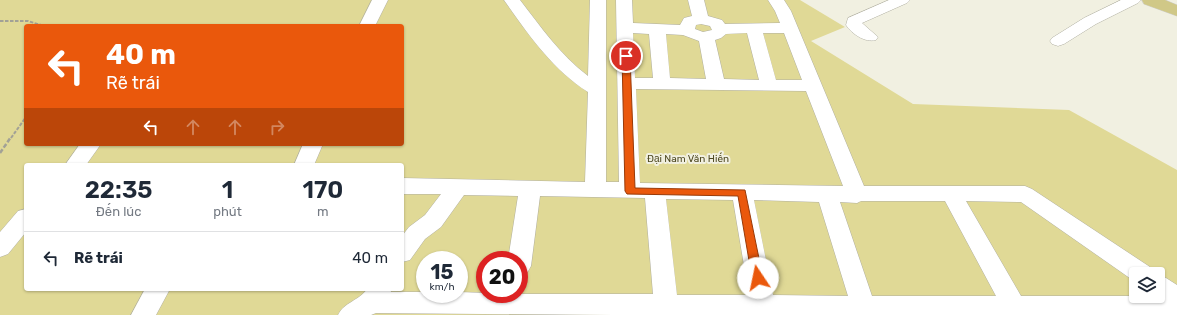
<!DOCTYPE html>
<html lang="vi">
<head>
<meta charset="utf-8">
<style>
  :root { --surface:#fff; --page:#f6f6f7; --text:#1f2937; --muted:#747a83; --line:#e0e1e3 }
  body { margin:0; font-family:Rubik,sans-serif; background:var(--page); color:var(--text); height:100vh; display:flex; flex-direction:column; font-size:15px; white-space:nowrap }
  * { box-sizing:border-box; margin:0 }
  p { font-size:13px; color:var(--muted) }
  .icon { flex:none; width:22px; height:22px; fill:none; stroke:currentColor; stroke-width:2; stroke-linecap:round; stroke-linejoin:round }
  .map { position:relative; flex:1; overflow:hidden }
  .details { position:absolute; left:24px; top:163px; width:380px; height:128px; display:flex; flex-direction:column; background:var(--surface); border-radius:4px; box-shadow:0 1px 3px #0004 }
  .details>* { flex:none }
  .hud { position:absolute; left:24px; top:24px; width:380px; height:122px; border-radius:4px; box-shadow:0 1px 3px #0004; background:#ea580c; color:#fff; overflow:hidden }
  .fabs { position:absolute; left:1129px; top:267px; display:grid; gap:8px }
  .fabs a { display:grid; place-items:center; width:36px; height:36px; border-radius:4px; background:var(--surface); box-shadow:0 1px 3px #0004; font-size:20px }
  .speed { position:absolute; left:416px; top:251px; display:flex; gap:8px; font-size:20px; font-weight:700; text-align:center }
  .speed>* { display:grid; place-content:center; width:52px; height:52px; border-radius:50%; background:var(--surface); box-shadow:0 1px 3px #0004; line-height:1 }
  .speed small { font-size:10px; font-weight:400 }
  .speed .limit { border:6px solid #d22; background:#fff; color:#111 }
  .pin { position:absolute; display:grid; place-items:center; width:34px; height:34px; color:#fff; margin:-17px; border:2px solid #fff; border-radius:50%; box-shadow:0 1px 4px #0007 }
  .me { position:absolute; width:44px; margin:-22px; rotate:349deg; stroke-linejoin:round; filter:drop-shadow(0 0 3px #0008) }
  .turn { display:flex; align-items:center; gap:14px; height:84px; padding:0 16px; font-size:18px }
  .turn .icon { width:52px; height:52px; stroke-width:2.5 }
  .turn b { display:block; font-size:28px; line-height:34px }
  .lanes { display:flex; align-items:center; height:38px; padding:0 16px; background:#0003; justify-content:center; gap:20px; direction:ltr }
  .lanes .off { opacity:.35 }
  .eta { display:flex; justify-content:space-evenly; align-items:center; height:68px; text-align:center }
  .eta b { font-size:24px; font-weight:600; line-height:28px }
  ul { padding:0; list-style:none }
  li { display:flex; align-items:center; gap:12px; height:52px; padding:0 16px; border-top:1px solid var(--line) }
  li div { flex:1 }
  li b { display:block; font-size:15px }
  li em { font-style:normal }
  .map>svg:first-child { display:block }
  .green { fill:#e0d996; fill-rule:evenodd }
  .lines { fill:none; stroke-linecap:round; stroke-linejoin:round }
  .minor-casing { stroke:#b0afa1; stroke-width:1 }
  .major-casing { stroke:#cfcfce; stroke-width:1 }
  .path-far1 { stroke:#a2a196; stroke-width:2; stroke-dasharray:3.5 1.5; stroke-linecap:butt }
  .path { stroke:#a2a196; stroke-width:2.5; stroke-dasharray:4.5 2; stroke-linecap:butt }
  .minor { fill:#fff; fill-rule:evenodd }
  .major { fill:#d0c887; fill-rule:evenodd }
  .route { fill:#ea580c; stroke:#983908 }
  .labels { text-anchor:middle; stroke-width:4; stroke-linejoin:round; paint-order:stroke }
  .park-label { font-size:10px; fill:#4d4820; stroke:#f1f0e1 }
</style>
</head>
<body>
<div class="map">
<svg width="1177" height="315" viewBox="0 0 1177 315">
  <rect width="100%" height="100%" fill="#f1f0e1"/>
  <path class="green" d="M 0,0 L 800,0 L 845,27 L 811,41 L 913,104 L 1069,110 L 1177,170 L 1177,315 L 0,315 ZM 26,26 L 402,26 L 402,144 L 26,144 ZM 26,165 L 402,165 L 402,289 L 26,289 ZM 425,260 L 459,260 L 459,294 L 425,294 ZM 485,260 L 519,260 L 519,294 L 485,294 ZM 1136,274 L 1158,274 L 1158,296 L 1136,296 Z"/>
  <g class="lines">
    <defs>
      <g id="minor">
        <path d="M 372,0 L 388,0 L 375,26 L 359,26 Z"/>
        <path d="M 504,0 L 520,0 C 541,27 560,55 588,76 L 590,0 L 606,0 L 606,182 L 619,182 L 616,0 L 632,0 L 633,23 L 680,25 L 684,18 L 692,16 L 688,0 L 704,0 L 708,16 L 722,20 L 725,24 L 780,23 L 775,11 L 768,0 L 784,0 L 791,11 L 864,186 L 1025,186 L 1032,189 L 1150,267 L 1154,274 L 1136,274 L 1136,282 L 1134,281 L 1021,202 L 966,201 L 1021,296 L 1158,296 L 1158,275 L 1166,278 L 1177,285 L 1177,315 L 613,315 L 376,313 L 371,315 L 338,315 C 344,302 359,301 367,289 L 390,289 L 391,292 L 425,292 L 425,294 L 459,294 L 459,292 L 485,293 L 485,294 L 653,294 L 645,198 L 540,196 L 531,266 L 527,273 L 519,276 L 519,260 L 508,260 L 518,196 L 464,195 L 441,227 L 425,239 L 410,260 L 402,262 L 402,236 L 409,227 L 425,215 L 441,194 L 402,194 L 402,178 L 585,182 L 588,92 C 552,69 528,34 504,0 ZM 701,24 L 710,26 L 712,30 L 703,32 L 695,29 L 696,25 ZM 633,33 L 649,34 L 653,78 L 635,78 ZM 747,33 L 759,80 L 724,79 L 715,40 L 721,38 L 726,34 ZM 763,33 L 784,33 L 802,80 L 776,80 ZM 666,34 L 683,35 L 699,41 L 706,79 L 670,78 ZM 636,89 L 806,91 L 843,186 L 640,183 ZM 666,199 L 733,200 L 749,295 L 677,295 ZM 754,200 L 819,202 L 848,296 L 773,295 ZM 861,201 L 945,201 L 996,296 L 872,296 L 840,202 L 857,203 Z"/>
        <path d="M 889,0 L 910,0 L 907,3 L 862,23 L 878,37 L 876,40 C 865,43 852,34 846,25 L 848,18 Z"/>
        <path d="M 1121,0 L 1141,0 L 1138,3 L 1096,24 L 1064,44 L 1058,46 L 1052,44 L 1050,41 L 1052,38 L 1084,18 Z"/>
        <path d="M 80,144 L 101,144 L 86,165 L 65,165 Z"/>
        <path d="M 303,144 L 323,144 L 314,165 L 294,165 Z"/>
        <path d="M 26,209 L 26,232 L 8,254 L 0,257 L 0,232 L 18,211 Z"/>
        <path d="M 145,289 L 170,289 L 156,315 L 131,315 Z"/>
      </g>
      <path id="major" d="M 1142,0 L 1165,0 L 1177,5 L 1177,16 L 1144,4 Z"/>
    </defs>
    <use href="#minor" class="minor-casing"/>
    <use href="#major" class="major-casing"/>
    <g class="path-far1">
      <path d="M 0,21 L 28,21 L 44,26"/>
      <path d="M 11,138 L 26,117"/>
    </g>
    <path class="path" d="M 0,153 L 11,137"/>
    <use href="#minor" class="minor"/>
    <use href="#major" class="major"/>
  </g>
  <path class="route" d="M 626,53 L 630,56 L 635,188 L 745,190 L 763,278 L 762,281 L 758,282 L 754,281 L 752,278 L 738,196 L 627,194 L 625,191 L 622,56 Z"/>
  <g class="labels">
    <g class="park-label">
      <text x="688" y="162">Đại Nam Văn Hiến</text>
    </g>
  </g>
</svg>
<div class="fabs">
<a><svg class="icon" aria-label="layers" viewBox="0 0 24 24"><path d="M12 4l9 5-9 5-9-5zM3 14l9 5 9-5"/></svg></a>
</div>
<div class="speed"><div>15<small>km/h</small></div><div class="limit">20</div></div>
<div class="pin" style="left:626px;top:56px;background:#d93025"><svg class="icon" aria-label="arrive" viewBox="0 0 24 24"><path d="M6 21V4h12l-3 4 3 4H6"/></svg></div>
<svg class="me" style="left:758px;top:278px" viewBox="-20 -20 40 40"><circle r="19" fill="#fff"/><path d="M0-13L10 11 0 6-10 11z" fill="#ea580c"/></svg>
<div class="hud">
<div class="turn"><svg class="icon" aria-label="left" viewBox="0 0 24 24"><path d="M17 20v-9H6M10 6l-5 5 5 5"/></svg><div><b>40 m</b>Rẽ trái</div></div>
<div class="lanes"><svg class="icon" aria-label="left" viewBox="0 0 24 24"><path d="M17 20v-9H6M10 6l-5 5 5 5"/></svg><svg class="icon off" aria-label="ahead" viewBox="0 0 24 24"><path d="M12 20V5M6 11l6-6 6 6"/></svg><svg class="icon off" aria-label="ahead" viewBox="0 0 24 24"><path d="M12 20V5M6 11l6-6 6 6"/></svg><svg class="icon off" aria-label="right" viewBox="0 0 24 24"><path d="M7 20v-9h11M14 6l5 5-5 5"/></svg></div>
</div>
<section class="details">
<div class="eta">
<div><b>22:35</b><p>Đến lúc</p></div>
<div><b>1</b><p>phút</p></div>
<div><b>170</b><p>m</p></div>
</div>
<ul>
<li><svg class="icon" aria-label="left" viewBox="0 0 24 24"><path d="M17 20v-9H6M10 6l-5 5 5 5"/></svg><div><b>Rẽ trái</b></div><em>40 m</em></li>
</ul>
</section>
</div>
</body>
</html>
